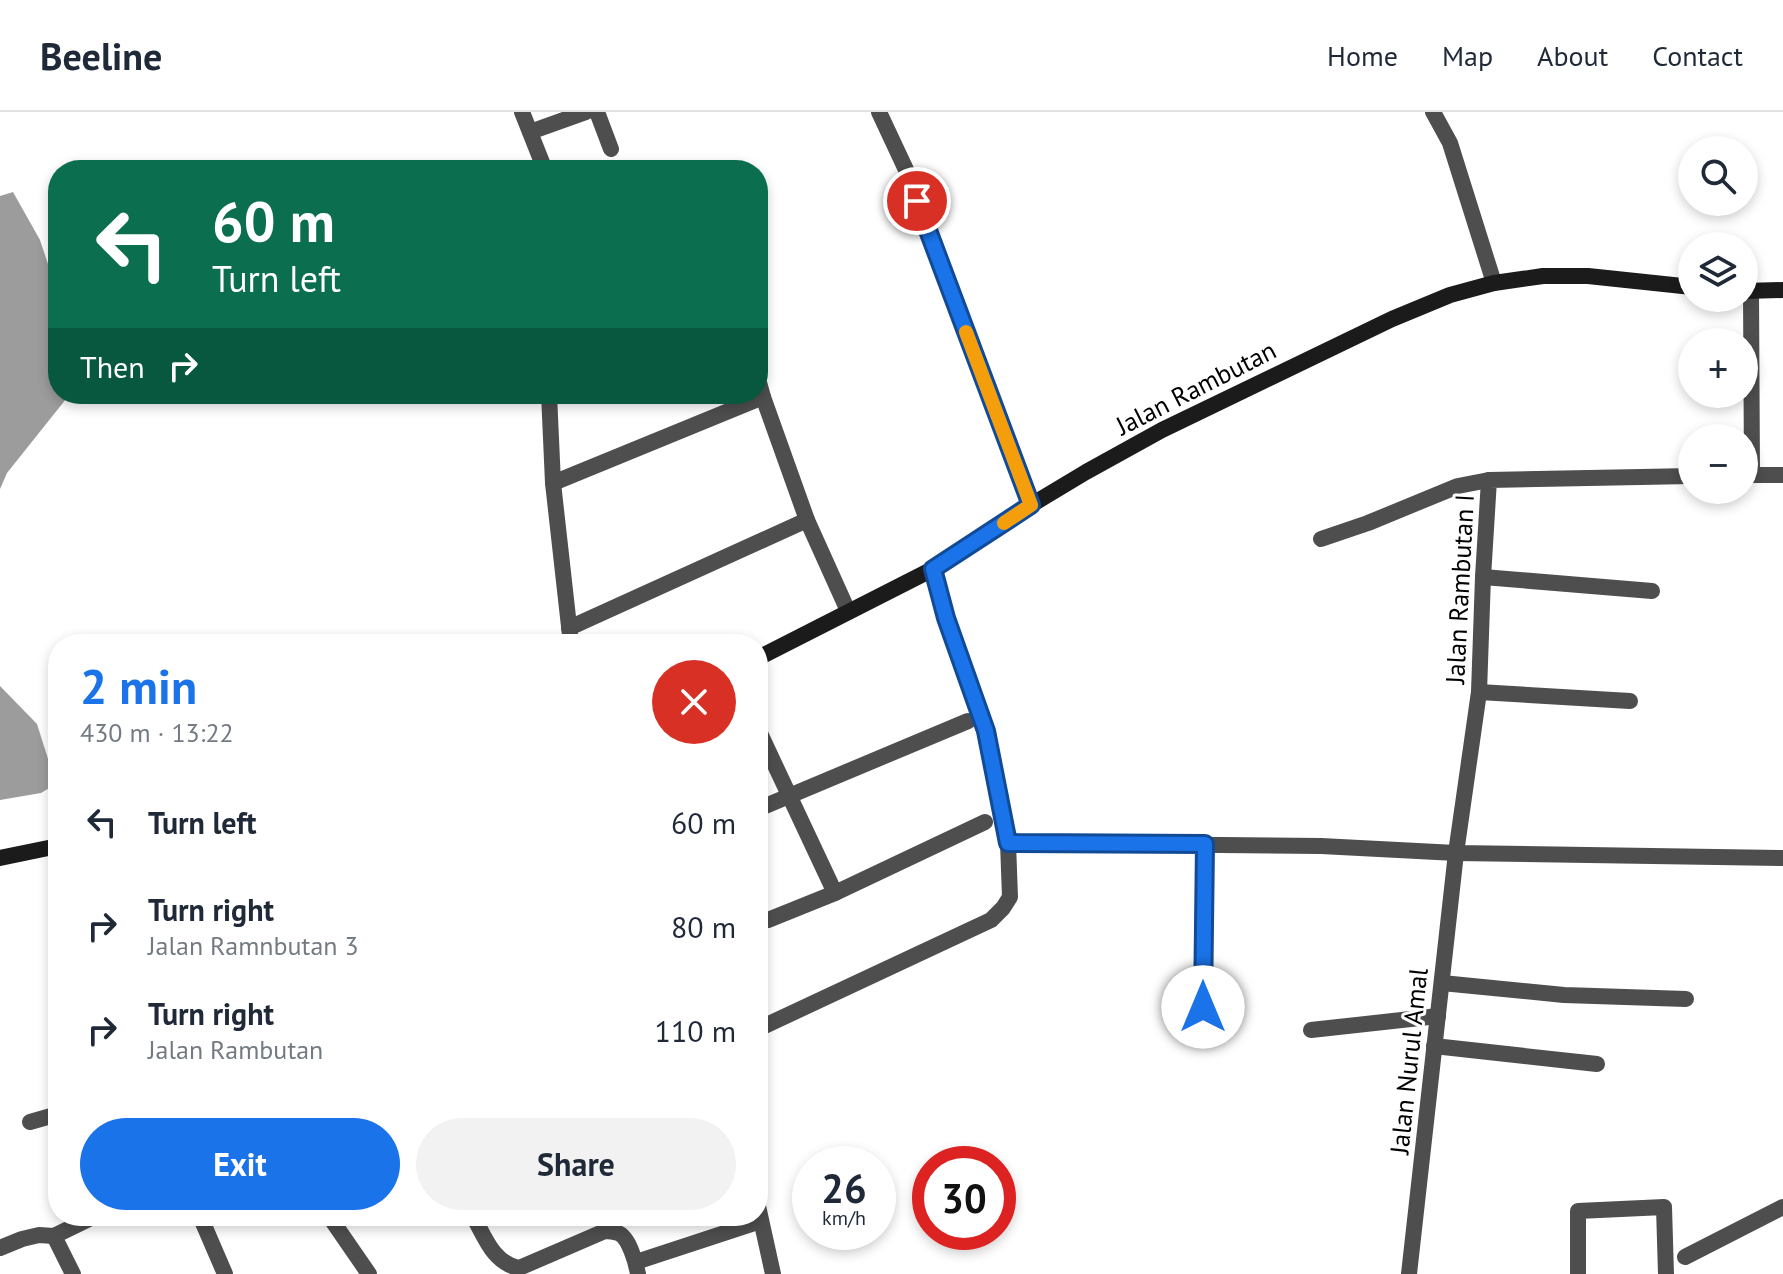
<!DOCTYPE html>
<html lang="en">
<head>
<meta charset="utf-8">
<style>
  :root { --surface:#fff; --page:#f2f2f3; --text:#1f2937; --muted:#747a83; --line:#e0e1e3; --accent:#1a73e8 }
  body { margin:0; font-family:"PT Sans",sans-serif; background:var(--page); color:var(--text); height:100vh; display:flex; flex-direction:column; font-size:30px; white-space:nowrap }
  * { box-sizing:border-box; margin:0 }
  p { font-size:26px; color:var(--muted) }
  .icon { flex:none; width:44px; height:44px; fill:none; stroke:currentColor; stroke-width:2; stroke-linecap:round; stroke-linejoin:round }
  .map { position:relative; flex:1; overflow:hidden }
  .sheet { position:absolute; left:48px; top:522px; width:720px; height:592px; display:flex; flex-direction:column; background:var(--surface); border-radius:32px; box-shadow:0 4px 12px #0003 }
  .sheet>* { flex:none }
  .banner { position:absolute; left:48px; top:48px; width:720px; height:244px; border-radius:32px; box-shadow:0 4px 12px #0003; background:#0b6e4f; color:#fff; overflow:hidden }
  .controls { position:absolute; left:1678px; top:24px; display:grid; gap:16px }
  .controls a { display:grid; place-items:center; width:80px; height:80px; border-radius:50%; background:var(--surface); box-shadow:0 4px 12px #0003; font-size:40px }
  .speed { position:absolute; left:792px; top:1034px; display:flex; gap:16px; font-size:40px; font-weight:700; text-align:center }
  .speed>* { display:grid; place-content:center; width:104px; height:104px; border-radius:50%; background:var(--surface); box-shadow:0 4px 12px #0003; line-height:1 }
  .speed small { font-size:20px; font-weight:400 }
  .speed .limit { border:12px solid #d22; background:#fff; color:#111 }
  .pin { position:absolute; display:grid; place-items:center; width:68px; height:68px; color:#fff; margin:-34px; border:4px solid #fff; border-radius:50%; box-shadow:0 2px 8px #0007 }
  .me { position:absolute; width:88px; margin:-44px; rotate:0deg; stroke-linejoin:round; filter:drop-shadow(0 0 6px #0008) }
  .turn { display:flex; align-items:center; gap:28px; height:168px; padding:0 32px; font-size:36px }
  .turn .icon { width:104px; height:104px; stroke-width:2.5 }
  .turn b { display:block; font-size:56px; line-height:68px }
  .then { display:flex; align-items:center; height:76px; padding:0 32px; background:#0003; gap:16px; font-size:30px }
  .round { display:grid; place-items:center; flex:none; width:84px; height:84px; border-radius:42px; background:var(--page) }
  .headline { display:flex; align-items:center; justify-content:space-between; height:136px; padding:0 32px }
  h1 { font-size:48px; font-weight:700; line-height:60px; color:var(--accent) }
  .primary-button { display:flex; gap:16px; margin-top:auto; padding:16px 32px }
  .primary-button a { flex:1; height:92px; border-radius:48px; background:var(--accent); color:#fff; font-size:32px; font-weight:700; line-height:92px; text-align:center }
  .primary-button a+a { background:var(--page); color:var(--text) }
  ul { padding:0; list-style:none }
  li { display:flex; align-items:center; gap:24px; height:104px; padding:0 32px }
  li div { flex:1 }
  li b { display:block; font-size:30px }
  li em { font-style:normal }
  header { display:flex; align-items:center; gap:48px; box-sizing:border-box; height:112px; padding:0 40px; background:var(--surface); border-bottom:2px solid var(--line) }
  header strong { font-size:38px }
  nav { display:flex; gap:44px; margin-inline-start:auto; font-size:28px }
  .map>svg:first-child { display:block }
  .water { fill:#9c9c9c }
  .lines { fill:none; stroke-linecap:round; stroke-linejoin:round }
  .street { stroke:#4e4e4e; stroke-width:16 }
  .secondary { stroke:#1b1b1b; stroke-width:16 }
  .route-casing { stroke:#114b97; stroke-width:20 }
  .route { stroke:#1a73e8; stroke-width:14 }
  .slow { stroke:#f59e0b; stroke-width:14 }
  .labels { text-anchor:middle; stroke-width:6; stroke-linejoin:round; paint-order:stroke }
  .street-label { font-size:26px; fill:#000; stroke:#fff }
</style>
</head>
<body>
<header>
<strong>Beeline</strong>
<nav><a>Home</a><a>Map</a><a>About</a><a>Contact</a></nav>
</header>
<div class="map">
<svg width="1783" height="1162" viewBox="0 0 1783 1162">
  <rect width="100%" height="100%" fill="#fff"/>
  <g class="water">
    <path d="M 13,80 L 40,128 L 58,182 L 58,282 L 70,282 L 7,361 L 0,377 L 0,84 Z"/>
    <path d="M 0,574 L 37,612 L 56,672 L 41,681 L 0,688 Z"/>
  </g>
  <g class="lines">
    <g class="street">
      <path d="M 522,0 L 545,58"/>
      <path d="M 597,0 L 611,37"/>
      <path d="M 879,0 L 908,62 L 926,116 L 1031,393"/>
      <path d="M 1433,0 L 1450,31 L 1494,171"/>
      <path d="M 530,20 L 586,0"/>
      <path d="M 758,267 L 763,285 L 807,408 L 848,499"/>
      <path d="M 549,282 L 553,371 L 571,532"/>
      <path d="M 1744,363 L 1752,363 L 1751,180"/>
      <path d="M 1752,363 L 1783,363"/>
      <path d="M 553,371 L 763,285"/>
      <path d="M 1321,427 L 1368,411 L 1458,374 L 1489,368"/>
      <path d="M 1483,465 L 1652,479"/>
      <path d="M 569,516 L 807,408"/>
      <path d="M 1479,580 L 1630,589"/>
      <path d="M 758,617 L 835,781 L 985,710"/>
      <path d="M 758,697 L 968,609"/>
      <path d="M 1008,731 L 1321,734 L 1456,741 L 1783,746"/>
      <path d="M 768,808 L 835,781"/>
      <path d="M 1442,871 L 1564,883 L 1686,887"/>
      <path d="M 1203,895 L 1205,732"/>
      <path d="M 758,917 L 991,808 L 1003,796 L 1010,785 L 1008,731 L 986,619 L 946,506 L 933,457"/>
      <path d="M 1311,918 L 1438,904"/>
      <path d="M 1434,934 L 1597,952"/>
      <path d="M 30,1010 L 58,1002"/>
      <path d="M 758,1094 L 773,1162"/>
      <path d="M 200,1104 L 225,1162"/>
      <path d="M 329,1104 L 369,1162"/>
      <path d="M 473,1104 C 485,1125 493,1151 519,1156 L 605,1119 C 608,1119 615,1120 618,1121 C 629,1125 636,1151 638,1162"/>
      <path d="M 54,1124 L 73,1162"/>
      <path d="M 0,1136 L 22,1127 L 39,1123 L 54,1124 L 95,1104"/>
      <path d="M 1685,1145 L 1783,1095"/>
      <path d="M 636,1150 L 761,1109"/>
      <path d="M 1409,1162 L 1456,741 L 1479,580 L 1483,465 L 1489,368 L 1692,364"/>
      <path d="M 1578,1162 L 1578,1099 L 1664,1095 L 1666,1162"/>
    </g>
    <g class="secondary">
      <path d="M 1744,179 L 1783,178"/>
      <path d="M 758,546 L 933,457 L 1031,393 L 1086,360 L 1162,318 L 1392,207 L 1450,183 L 1494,171 L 1543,164 L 1588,164 L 1692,175"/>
      <path d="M 0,746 L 58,734"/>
    </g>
  </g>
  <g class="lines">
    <defs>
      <path id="route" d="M 917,89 L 1031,393 L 933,457 L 946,506 L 986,619 L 1008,731 L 1205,732 L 1203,895"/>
    </defs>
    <use href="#route" class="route-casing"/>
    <use href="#route" class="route"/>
    <path class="slow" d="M 966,220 L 1031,393 L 1004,411"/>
  </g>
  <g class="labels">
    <g class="street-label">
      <text transform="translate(1196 276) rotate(-27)" y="9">Jalan Rambutan</text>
      <text transform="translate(1460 477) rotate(-87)" y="9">Jalan Rambutan I</text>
      <text transform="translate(1409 949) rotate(-84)" y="9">Jalan Nurul Amal</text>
    </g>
  </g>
</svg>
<div class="controls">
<a><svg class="icon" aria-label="search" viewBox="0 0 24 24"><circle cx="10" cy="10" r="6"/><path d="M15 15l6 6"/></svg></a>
<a><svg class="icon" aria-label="layers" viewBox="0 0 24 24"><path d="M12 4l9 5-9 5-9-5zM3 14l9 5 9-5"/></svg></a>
<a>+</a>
<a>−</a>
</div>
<div class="speed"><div>26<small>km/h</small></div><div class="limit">30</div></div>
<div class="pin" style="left:917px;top:89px;background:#d93025"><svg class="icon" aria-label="arrive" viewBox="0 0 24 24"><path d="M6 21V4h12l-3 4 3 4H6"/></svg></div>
<svg class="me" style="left:1203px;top:895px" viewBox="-20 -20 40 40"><circle r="19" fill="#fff"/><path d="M0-13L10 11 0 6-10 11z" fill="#1a73e8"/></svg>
<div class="banner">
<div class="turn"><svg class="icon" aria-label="left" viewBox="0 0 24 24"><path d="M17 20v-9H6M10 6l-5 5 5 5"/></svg><div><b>60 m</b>Turn left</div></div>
<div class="then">Then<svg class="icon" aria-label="right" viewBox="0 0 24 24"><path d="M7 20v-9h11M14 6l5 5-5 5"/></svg></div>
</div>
<section class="sheet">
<div class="headline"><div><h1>2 min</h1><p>430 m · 13:22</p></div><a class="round" style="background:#d93025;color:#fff"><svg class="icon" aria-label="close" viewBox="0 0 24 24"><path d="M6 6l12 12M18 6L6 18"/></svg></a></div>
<ul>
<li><svg class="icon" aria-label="left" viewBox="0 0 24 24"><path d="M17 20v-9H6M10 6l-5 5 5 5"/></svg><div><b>Turn left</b></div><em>60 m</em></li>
<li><svg class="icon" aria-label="right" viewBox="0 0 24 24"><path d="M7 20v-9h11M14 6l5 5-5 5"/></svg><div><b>Turn right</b><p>Jalan Ramnbutan 3</p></div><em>80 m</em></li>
<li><svg class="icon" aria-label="right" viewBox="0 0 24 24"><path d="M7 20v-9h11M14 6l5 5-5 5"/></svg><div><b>Turn right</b><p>Jalan Rambutan</p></div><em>110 m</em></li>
</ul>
<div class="primary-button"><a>Exit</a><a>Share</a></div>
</section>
</div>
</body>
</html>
